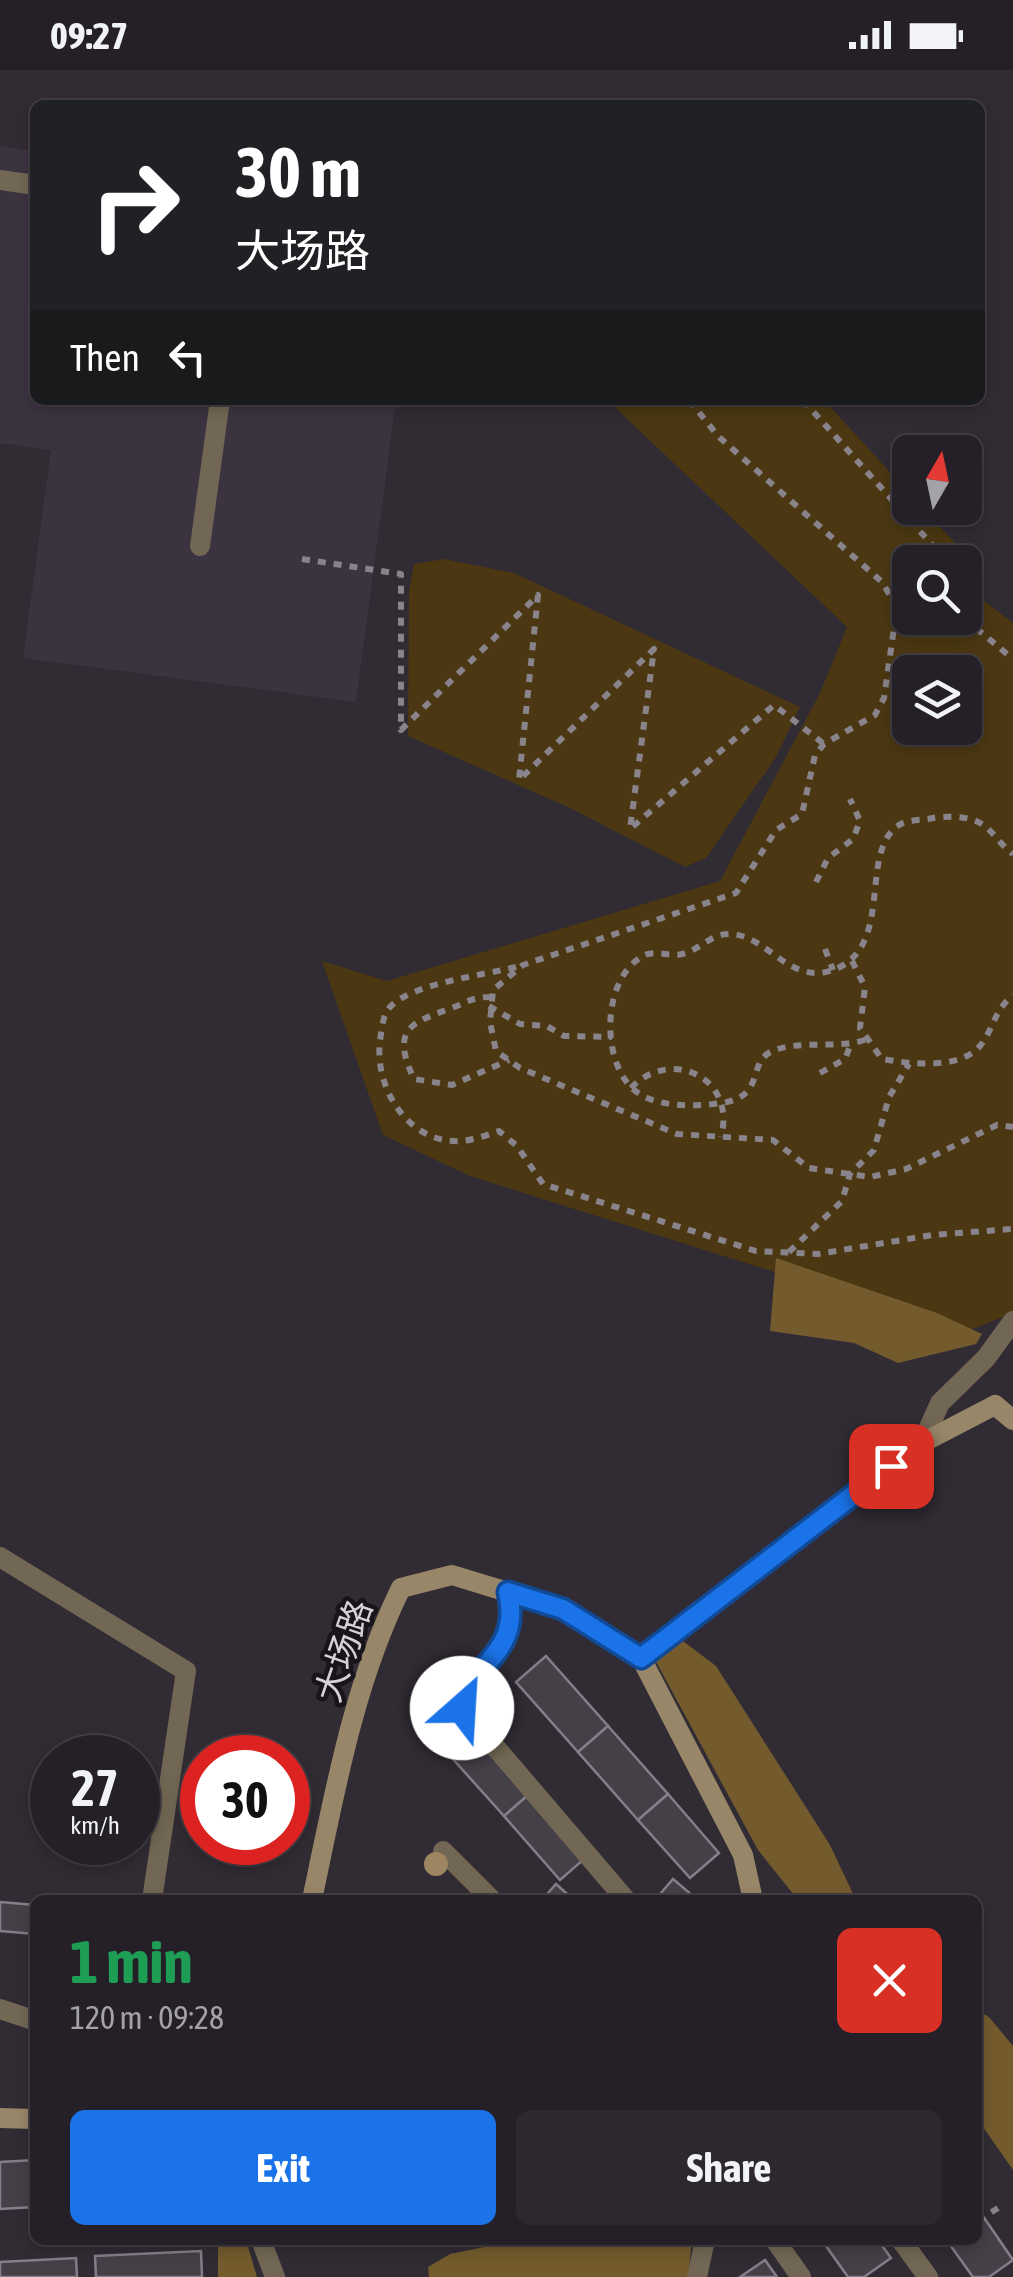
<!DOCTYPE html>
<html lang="en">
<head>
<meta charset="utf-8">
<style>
  :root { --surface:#252027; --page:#2d282f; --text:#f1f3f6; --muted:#a3a3a7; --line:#423e44; --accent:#1a73e8 }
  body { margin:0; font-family:"Asap Condensed","Noto Sans SC",sans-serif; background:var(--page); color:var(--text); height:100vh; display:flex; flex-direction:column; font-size:38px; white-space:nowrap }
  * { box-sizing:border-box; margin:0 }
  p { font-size:32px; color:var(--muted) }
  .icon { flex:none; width:55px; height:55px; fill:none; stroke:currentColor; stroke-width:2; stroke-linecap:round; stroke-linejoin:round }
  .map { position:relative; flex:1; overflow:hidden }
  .drawer { position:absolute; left:30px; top:1825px; width:952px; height:350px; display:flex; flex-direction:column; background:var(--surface); border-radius:15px; box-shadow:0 5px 15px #0003,0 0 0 2px var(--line) }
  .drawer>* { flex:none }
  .hud { position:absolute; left:30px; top:30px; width:955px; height:305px; border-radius:15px; box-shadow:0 5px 15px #0003,0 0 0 2px var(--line); background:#202124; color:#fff; overflow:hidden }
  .needle { width:65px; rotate:9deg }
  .controls { position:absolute; left:892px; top:365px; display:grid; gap:20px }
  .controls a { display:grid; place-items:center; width:90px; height:90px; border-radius:15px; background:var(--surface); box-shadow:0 5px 15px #0003,0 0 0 2px var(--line); font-size:50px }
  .speed { position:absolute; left:30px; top:1665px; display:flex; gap:20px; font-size:50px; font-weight:700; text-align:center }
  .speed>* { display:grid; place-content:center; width:130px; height:130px; border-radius:50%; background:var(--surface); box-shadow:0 5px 15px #0003,0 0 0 2px var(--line); line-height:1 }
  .speed small { font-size:25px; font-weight:400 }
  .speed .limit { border:15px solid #d22; background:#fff; color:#111 }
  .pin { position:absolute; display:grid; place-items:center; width:85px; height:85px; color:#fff; margin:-42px; border-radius:20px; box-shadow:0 5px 15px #0006 }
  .me { position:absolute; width:110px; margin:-55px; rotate:26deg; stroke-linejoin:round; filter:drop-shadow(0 0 8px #0008) }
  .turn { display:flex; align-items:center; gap:35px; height:210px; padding:0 40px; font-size:45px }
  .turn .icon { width:130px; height:130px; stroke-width:2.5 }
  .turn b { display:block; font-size:70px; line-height:85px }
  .then { display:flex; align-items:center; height:95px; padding:0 40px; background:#0003; gap:20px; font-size:38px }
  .round { display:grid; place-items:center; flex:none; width:105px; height:105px; border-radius:15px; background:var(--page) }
  .overview { display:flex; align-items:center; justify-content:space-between; height:170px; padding:0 40px }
  h1 { font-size:60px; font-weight:700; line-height:75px; color:#1e9e55 }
  .primary-button { display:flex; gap:20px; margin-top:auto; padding:20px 40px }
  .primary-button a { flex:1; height:115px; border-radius:15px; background:var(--accent); color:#fff; font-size:40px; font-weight:700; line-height:115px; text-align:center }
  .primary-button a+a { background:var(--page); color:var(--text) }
  .status { display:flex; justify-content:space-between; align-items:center; height:70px; padding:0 50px; background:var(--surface); direction:ltr }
  .status svg { height:28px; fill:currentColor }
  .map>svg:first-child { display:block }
  .built { fill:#3c3341 }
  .green { fill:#4b3812; fill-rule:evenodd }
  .forest { fill:#735b2d }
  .building { fill:#453f48; stroke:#847e88; stroke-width:2.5 }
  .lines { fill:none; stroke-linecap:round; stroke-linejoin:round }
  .path { stroke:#89848b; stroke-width:6; stroke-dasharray:8 8; stroke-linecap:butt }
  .service { stroke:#726754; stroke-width:20 }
  .minor { stroke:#726754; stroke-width:20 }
  .tertiary { stroke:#726754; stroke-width:20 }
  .secondary { stroke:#988668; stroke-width:20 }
  .tree { fill:#9e8562 }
  .route-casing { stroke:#114b97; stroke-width:25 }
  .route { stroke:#1a73e8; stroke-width:18 }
  .labels { text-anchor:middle; stroke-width:9; stroke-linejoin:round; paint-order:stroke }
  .street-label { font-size:35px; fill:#d5d1d7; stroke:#171519 }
</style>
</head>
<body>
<div class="status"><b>09:27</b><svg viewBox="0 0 49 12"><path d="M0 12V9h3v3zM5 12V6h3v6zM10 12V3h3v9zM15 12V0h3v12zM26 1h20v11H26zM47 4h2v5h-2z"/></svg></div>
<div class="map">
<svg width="1013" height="2207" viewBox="0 0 1013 2207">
  <rect width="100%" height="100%" fill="#312b34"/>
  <path class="built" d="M 0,76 L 35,81 L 35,330 L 396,330 L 356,632 L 23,588 L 51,380 L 0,373 Z"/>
  <g class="green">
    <path d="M 607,330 L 824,330 L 910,424 L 910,438 L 922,438 L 957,475 L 957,492 L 910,492 L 910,548 L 965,548 L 965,516 L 1013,553 L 1013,1243 L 965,1262 L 470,1106 L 383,1065 L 322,891 L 387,911 L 720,811 L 820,623 L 847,557 ZM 910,602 L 965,602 L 965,658 L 910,658 Z"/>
    <path d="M 444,489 L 514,503 L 800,637 L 776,687 L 706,788 L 685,797 L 570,738 L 408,666 L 409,521 L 414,494 Z"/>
  </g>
  <g class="forest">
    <path d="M 776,1188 L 937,1243 L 982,1264 L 976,1274 L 898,1293 L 854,1273 L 770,1261 Z"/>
    <path d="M 683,1571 L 716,1596 L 830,1775 L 856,1830 L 798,1830 L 758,1780 L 654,1588 Z"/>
    <path d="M 978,1941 L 989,1947 L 1013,1976 L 1013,2100 L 978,2050 Z"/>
    <path d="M 218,2170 L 246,2170 L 257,2207 L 218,2207 Z"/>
    <path d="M 519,2170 L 692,2170 L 688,2207 L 429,2207 L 428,2197 L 450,2184 Z"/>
  </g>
  <g class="building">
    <path d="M 546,1586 L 608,1656 L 578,1682 L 516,1612 Z"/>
    <path d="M 608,1656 L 668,1724 L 638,1750 L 578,1682 Z"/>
    <path d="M 466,1657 L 527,1726 L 504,1746 L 443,1678 Z"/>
    <path d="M 668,1724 L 719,1783 L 690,1808 L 638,1750 Z"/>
    <path d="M 527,1726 L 583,1790 L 560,1810 L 504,1746 Z"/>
    <path d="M 673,1809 L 692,1825 L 687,1830 L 655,1830 Z"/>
    <path d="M 556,1814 L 574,1830 L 542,1830 Z"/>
    <path d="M 0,1832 L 35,1835 L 34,1864 L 0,1861 Z"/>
    <path d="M 35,2090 L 35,2137 L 0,2139 L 0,2092 Z"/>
    <path d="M 985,2149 L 1013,2190 L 989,2207 L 973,2207 L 950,2175 L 978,2170 L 978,2155 Z"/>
    <path d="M 835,2170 L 878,2170 L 891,2188 L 864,2207 L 848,2207 L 826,2176 Z"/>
    <path d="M 201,2181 L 202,2207 L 96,2207 L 95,2186 Z"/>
    <path d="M 76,2188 L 77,2207 L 0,2207 L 0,2192 Z"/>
    <path d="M 765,2190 L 777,2207 L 740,2207 Z"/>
  </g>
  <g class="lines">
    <g class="path">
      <path d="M 689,330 L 718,366 L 882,512 L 897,537 L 884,628 L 875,645 L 824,674 L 815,685 L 802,744 L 776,760 L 736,823 L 523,895 L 493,920 L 490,952 L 496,981 L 520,998 L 677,1064 L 773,1070 L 809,1098 L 870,1107 L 906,1099 L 997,1055 L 1013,1057"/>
      <path d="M 803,330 L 934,477 L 932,492"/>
      <path d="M 302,489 L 401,504 L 401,660 L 538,525 L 519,710 L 654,579 L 630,759 L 774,635 L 824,674"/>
      <path d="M 964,548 L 1013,589"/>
      <path d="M 816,812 L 828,788 L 853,769 L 860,751 L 850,729"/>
      <path d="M 825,879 L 833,900"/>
      <path d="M 852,891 L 865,917 L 860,958 L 882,989 C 911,994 964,1001 983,972 C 995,954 995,940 1013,925"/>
      <path d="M 516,897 C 484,905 416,913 392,935 C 382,944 382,959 380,971 C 374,1018 409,1075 462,1071 C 474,1070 487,1065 499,1061 L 517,1076 L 543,1114 L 756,1181 L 818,1184 L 932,1165 L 1012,1159 L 1013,1155"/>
      <path d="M 491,927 C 474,927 469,931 454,937 C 411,953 390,958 414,1009 L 452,1015 L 509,990"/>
      <path d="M 489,936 L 520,954 L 547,956 L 564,966 L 612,967"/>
      <path d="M 865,970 C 836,979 804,970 775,980 C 745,990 768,1027 721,1033 C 695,1037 654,1038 633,1019 C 600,989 602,906 645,885 C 656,880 671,887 682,884 C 700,880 711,863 731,864 C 770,866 792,921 840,897 C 893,870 859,781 899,755 C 906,750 919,750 928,749 C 943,746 966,745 980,753 C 992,759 1001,776 1013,784"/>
      <path d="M 820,1003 L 845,989 L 851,974"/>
      <path d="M 631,1018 C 670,977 737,1007 721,1067"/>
      <path d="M 789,1182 L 842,1131 L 850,1104 L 874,1080 L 889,1027 L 909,994"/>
      <path d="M 978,2151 L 998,2138"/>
    </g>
    <path class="service" d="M 0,1939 L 30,1949"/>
    <g class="minor">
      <path d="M 922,1373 L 940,1333 L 986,1288 L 1013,1251"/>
      <path d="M 507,1522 C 519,1571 491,1587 461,1622 L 462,1638 L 626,1830"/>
      <path d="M 443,1781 L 492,1830"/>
      <path d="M 775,2170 L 801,2207"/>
      <path d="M 901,2170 L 928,2207"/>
      <path d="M 697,2207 L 705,2170"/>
    </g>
    <g class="tertiary">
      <path d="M 0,110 L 35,115"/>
      <path d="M 200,476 L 220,330"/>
      <path d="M 0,1487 L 186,1601 L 152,1830"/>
      <path d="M 261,2170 L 275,2207"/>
    </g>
    <g class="secondary">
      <path d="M 641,1588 L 922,1373 L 995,1335 L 1013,1350"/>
      <path d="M 312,1830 C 334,1726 353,1615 401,1518 L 452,1505 L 563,1539 L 641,1588 L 743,1785 L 753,1830"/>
      <path d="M 0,2048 L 35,2049"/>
    </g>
  </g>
  <circle class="tree" cx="436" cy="1794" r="12"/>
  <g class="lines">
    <defs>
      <path id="route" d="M 462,1638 L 461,1622 C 491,1587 519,1571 508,1522 L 563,1539 L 641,1588 L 891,1396"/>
    </defs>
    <use href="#route" class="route-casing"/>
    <use href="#route" class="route"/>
  </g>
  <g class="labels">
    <g class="street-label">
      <text transform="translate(344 1581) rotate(-71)" y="12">大场路</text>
    </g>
  </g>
</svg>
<div class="controls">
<a><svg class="needle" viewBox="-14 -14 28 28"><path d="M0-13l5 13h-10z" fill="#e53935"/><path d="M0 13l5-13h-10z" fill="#a3a3a7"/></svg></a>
<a><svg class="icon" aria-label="search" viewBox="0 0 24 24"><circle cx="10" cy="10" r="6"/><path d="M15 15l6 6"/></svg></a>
<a><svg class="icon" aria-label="layers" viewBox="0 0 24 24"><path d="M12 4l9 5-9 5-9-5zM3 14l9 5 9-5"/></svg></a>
</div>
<div class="speed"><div>27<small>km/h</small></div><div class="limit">30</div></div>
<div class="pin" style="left:891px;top:1396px;background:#d93025"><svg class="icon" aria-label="arrive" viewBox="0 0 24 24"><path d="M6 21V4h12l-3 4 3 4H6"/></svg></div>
<svg class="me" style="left:462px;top:1638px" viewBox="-20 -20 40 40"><circle r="19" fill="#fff"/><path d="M0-13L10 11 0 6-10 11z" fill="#1a73e8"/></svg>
<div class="hud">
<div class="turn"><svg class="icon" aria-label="right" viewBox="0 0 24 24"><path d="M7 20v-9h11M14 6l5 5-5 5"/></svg><div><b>30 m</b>大场路</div></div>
<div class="then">Then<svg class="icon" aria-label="left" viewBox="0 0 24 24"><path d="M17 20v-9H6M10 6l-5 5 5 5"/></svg></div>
</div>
<section class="drawer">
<div class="overview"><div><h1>1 min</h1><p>120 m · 09:28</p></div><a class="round" style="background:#d93025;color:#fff"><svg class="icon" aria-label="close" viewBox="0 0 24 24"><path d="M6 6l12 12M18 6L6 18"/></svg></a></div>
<div class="primary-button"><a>Exit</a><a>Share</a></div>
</section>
</div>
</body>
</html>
